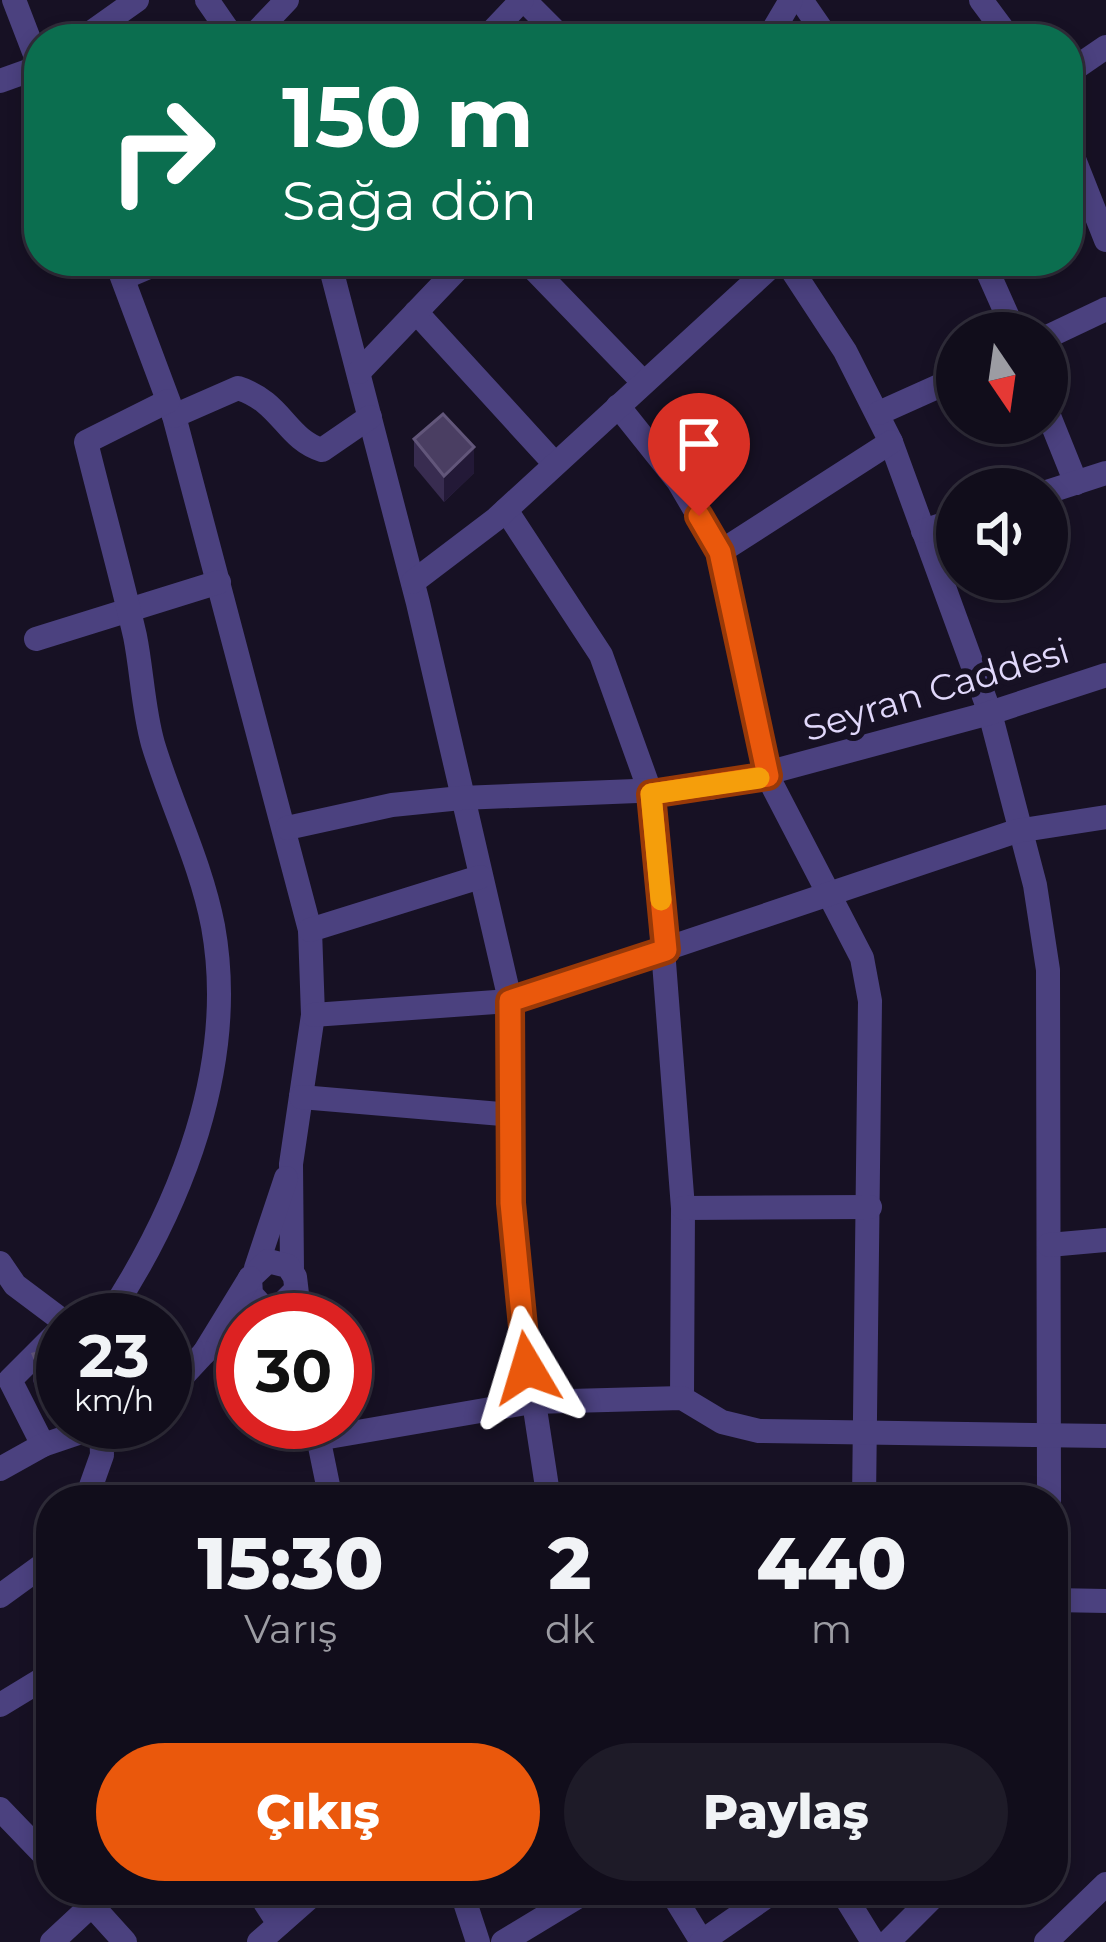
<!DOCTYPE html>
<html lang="tr">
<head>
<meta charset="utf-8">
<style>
  :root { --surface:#110d1b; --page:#1e1b28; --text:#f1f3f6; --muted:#9c9ca3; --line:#302d3a; --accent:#ea580c }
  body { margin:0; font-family:Montserrat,sans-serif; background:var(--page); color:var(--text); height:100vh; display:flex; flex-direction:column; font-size:45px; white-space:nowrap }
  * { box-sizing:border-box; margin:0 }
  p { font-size:39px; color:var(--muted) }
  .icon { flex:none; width:66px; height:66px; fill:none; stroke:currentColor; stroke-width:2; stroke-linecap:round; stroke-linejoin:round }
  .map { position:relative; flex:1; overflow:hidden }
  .drawer { position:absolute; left:36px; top:1485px; width:1032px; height:420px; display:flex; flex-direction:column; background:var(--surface); border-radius:48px; box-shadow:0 6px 18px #0003,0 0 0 3px var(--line) }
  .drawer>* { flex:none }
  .guide { position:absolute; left:24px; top:24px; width:1059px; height:252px; border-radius:48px; box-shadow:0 6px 18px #0003,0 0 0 3px var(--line); background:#0b6e4f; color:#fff; overflow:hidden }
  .needle { width:78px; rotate:167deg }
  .controls { position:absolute; left:936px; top:312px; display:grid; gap:24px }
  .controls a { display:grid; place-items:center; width:132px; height:132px; border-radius:50%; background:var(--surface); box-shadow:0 6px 18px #0003,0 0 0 3px var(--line); font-size:60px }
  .speed { position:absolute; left:36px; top:1293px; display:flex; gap:24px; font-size:60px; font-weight:700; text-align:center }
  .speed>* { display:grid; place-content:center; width:156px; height:156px; border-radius:50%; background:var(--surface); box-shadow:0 6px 18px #0003,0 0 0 3px var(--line); line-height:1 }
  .speed small { font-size:30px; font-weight:400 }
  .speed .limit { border:18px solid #d22; background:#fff; color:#111 }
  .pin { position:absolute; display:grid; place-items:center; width:102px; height:102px; color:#fff; margin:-123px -51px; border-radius:50% 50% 50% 0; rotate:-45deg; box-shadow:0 0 12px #0007 }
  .pin .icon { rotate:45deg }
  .me { position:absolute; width:132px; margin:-66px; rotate:353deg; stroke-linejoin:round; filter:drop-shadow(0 0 9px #0008) }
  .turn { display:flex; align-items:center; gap:42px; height:252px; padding:0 60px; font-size:54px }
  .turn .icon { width:156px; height:156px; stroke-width:2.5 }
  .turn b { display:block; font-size:84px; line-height:102px }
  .eta { display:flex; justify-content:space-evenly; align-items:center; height:204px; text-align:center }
  .eta b { font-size:72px; font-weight:800; line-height:84px }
  .action { display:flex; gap:24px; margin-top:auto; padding:24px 60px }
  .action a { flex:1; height:138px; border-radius:72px; background:var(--accent); color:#fff; font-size:48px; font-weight:800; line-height:138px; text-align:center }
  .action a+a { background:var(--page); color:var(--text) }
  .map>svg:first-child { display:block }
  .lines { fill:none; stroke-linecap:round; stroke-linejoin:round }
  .minor { stroke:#4b417f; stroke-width:24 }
  .wall { fill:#382c50 }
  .shaded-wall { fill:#231937 }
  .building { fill:#4a3e62; stroke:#62567a; stroke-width:3 }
  .route-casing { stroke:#983908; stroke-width:30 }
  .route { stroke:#ea580c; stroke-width:21 }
  .slow { stroke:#f59e0b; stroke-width:21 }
  .labels { text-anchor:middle; stroke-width:12; stroke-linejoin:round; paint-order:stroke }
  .street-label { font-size:36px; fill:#e1d8fb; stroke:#171124 }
</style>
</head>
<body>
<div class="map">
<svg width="1106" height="1942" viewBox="0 0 1106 1942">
  <rect width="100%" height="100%" fill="#171124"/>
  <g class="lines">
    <g class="minor">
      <path d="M 14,0 L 39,65"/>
      <path d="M 207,0 L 234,39"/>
      <path d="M 524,0 L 563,39"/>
      <path d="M 801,0 L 828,39"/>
      <path d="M 981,0 L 1010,39"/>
      <path d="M 82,39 L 137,0"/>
      <path d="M 250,39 L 287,0"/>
      <path d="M 485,39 L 522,0"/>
      <path d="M 768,39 L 791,0"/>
      <path d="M 1068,73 L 1106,47"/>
      <path d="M 0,81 L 39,67"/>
      <path d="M 1068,144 L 1106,240"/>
      <path d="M 116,261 L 174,416 L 310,930 L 313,1015 L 291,1164 L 292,1271"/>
      <path d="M 329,261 L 418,603 L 513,1013 L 511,1203 L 518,1298 L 549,1500"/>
      <path d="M 526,261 L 643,382"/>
      <path d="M 786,261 L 845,351 L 891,442 L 990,713 L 1035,885 L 1048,970 L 1049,1500"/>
      <path d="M 983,261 L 1015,333"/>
      <path d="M 123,278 L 163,261"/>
      <path d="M 416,312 L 555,464"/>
      <path d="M 1047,337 L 1106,309"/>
      <path d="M 359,372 L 465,261"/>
      <path d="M 618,406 L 678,481 L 720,552 L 768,777 L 862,958 L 870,1001 L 864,1500"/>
      <path d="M 1047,411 L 1076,483"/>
      <path d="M 879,413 L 957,378"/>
      <path d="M 174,416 L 238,388 C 282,402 286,439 322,450 L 370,417"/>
      <path d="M 1047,492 L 1106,473"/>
      <path d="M 506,510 L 601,655 L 651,794 L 683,1208 L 682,1398"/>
      <path d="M 923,531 L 957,520"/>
      <path d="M 720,552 L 891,442"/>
      <path d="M 413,582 L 496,519 L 777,261"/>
      <path d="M 36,639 L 219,582"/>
      <path d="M 287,828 L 392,805 L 461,798 L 711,788 L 990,713 L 1106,675"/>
      <path d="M 310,930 L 480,877"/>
      <path d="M 313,1015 L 510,1001 L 1017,831 L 1106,817"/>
      <path d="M 301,1097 L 512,1115"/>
      <path d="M 683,1208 L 870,1207"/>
      <path d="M 1049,1245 L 1106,1240"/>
      <path d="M 0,1263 L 15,1285 L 63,1321"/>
      <path d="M 256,1268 L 286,1178"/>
      <path d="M 295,1291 L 278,1308 L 262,1306 L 251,1294 L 250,1278 L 268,1261 L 288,1266 L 295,1277 L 300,1320"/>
      <path d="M 106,1320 C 181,1207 238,1064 213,926 C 201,863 171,804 153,744 C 143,709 142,671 135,636 C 120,571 102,507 86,442 L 168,401"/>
      <path d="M 243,1321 L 204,1353 L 250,1278"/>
      <path d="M 165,1395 L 204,1353"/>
      <path d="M 315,1422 L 331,1500"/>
      <path d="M 317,1439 L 532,1402 L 682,1398 L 722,1422 L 759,1431 L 1106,1436"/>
      <path d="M 43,1445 L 10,1380 L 63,1327"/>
      <path d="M 0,1469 L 43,1445 L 111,1422"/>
      <path d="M 86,1500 L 102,1455 L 101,1426"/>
      <path d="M 0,1596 L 51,1559"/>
      <path d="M 1053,1600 L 1106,1601"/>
      <path d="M 0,1705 L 51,1674"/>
      <path d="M 0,1809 L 51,1862"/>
      <path d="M 78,1890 L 125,1942"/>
      <path d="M 257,1890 L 279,1924"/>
      <path d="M 461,1890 L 478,1942"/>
      <path d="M 670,1890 L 702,1942"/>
      <path d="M 841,1890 L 873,1942"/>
      <path d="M 52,1942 L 108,1890"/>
      <path d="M 259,1942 L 318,1890"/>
      <path d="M 503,1942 L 589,1890"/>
      <path d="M 701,1942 L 776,1890"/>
      <path d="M 888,1942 L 940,1890"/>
      <path d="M 1046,1942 L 1106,1884"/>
    </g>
  </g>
  <g class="wall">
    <path d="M 414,439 L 474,473 L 444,502 L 414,466 Z"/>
    <path d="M 63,1346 L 63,1414 L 48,1418 L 33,1381 L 33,1354 Z"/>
  </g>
  <g class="shaded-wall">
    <path d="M 474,447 L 474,473 L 444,502 L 444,476 Z"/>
    <path d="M 63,1387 L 63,1414 L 48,1418 L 48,1391 Z"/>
  </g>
  <g class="building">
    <path d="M 443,414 L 474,447 L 444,476 L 414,439 Z"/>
    <path d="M 63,1346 L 63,1387 L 48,1391 L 33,1354 Z"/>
  </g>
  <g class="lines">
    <defs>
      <path id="route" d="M 527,1368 L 511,1203 L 510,1001 L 666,950 L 651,794 L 768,776 L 720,552 L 699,516"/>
    </defs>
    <use href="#route" class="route-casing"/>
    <use href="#route" class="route"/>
    <path class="slow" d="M 661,900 L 651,794 L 759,778"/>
  </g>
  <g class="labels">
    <g class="street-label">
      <text transform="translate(936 689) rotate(-17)" y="13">Seyran Caddesi</text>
    </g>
  </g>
</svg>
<div class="controls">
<a><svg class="needle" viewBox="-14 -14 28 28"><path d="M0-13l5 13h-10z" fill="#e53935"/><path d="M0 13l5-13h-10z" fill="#9c9ca3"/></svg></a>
<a><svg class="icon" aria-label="sound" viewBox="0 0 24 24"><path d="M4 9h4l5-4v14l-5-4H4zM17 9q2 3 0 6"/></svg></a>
</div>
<div class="speed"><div>23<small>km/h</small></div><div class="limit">30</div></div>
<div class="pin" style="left:699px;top:516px;background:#d93025"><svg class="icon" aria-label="arrive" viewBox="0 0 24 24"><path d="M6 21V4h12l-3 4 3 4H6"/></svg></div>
<svg class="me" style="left:527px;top:1368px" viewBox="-20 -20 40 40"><path d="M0-17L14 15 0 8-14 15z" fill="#ea580c" stroke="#fff" stroke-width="4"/></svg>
<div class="guide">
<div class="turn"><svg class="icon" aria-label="right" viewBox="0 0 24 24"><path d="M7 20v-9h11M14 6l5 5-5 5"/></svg><div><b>150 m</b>Sağa dön</div></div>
</div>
<section class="drawer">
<div class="eta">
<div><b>15:30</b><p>Varış</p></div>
<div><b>2</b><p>dk</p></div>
<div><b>440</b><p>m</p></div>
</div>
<div class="action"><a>Çıkış</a><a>Paylaş</a></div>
</section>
</div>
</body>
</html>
